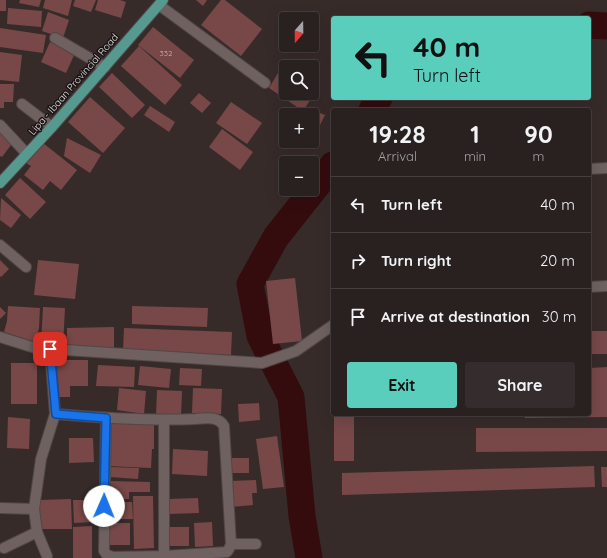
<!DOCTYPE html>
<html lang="en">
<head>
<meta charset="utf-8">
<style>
  :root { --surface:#292020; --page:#352d2d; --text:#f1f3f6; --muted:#a5a3a5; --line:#453e3e; --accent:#5acebd }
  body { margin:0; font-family:Quicksand,sans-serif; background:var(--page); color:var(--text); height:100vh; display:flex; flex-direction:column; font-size:15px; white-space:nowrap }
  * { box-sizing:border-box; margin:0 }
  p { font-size:13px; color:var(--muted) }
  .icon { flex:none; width:22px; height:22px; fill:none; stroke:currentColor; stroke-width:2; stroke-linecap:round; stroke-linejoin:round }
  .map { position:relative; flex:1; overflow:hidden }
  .panel { position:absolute; left:331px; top:108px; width:260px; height:308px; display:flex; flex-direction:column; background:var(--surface); border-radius:4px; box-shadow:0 4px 16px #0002,0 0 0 1px var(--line) }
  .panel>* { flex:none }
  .top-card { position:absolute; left:331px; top:16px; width:260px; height:84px; border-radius:4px; box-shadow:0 4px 16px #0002,0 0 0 1px var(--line); background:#5acebd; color:#111; overflow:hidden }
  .needle { width:26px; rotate:200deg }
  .buttons { position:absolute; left:279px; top:12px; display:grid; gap:8px }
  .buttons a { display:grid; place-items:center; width:40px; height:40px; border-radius:4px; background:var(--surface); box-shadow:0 4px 16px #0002,0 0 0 1px var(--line); font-size:20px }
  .pin { position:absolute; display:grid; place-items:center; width:34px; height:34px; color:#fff; margin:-17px; border-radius:8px; box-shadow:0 2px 6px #0006 }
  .me { position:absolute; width:44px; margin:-22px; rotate:1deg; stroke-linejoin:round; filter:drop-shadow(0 0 3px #0008) }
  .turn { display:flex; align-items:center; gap:14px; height:84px; padding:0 16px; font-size:18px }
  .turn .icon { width:52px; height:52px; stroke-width:2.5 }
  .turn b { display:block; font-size:28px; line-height:34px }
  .eta { display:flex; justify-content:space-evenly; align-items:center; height:68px; text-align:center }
  .eta b { font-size:24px; font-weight:800; line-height:28px }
  .button { display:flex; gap:8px; margin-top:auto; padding:8px 16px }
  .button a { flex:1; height:46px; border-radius:4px; background:var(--accent); color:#111; font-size:16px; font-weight:800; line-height:46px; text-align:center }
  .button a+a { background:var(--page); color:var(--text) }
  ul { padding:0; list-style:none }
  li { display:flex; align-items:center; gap:12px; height:56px; padding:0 16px; border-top:1px solid var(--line) }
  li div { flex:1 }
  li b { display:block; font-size:15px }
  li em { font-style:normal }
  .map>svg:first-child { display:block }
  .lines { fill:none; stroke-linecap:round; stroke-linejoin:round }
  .river { stroke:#340c0e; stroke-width:27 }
  .building { fill:#774847 }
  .minor-casing { stroke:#514747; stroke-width:12 }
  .major-casing { stroke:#514747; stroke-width:12 }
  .minor { stroke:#6e6160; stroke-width:10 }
  .major { stroke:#55998f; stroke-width:10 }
  .route-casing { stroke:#114b97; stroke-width:10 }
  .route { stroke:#1a73e8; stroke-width:7 }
  .labels { text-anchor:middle; stroke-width:3; stroke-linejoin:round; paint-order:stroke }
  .number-label { font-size:8px; fill:#c8b6b6 }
  .street-label { font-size:10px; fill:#e3dbdb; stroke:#1a1515 }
</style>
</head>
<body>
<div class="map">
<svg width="607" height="558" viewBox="0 0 607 558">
  <rect width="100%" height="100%" fill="#372b2a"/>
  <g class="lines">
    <g class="river">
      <path d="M 589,25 L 607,26"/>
      <path d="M 372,110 L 379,98"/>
      <path d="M 309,558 L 302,516 L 291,397 L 260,336 L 250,284 L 276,237 L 333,165"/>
    </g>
  </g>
  <g class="building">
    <rect x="0" y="0" width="6" height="11"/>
    <path d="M 20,0 L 41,0 L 39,7 L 19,3 Z"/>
    <path d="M 45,0 L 72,0 L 68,16 L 43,8 Z"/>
    <path d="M 75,0 L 96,0 L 91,12 L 73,6 Z"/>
    <path d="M 98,0 L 120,0 L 126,2 L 121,18 L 95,10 Z"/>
    <path d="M 196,0 L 207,0 L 203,6 Z"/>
    <path d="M 221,0 L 225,0 L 262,29 L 241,56 L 201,25 Z"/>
    <path d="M 8,8 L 42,11 L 41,27 L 7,24 Z"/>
    <path d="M 48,12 L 69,20 L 63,38 L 42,31 Z"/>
    <path d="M 153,27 L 194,60 L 180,78 L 138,45 Z"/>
    <path d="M 0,28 L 46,35 L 43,53 L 0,47 Z"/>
    <path d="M 50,42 L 75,53 L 66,73 L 41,62 Z"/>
    <path d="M 139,46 L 182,85 L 165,105 L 121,66 Z"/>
    <path d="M 0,52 L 22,55 L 19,82 L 0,80 Z"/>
    <path d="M 281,68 L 286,71 L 286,93 L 312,93 L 312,88 L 316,91 L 303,111 L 269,88 Z"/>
    <path d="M 112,73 L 145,105 L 132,118 L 99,87 Z"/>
    <path d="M 0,84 L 14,84 L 13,102 L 4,102 L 4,108 L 0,108 Z"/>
    <path d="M 199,93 L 211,103 L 202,113 L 190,103 Z"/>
    <path d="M 90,97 L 125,128 L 103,153 L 68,122 Z"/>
    <path d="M 231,102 L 262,123 L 247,144 L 216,123 Z"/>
    <path d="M 150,106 L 175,122 L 169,132 L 144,115 Z"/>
    <path d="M 313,110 L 325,115 L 311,143 L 306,141 L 312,141 L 312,115 L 310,115 Z"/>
    <path d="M 0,124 L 17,137 L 2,157 L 0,156 Z"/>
    <path d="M 222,129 L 253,152 L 240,170 L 209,147 Z"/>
    <path d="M 67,138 L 101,155 L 90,173 L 64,156 Z"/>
    <path d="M 43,143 L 77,170 L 61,190 L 50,181 L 43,190 L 24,175 L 31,166 L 26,163 Z"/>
    <path d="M 20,178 L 46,202 L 30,219 L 5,195 Z"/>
    <path d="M 1,198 L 21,215 L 11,228 L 0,220 Z"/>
    <path d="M 0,260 L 9,269 L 1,277 L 0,276 Z"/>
    <path d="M 38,260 L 79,264 L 75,299 L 34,295 Z"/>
    <path d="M 295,278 L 302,341 L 273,344 L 266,281 Z"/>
    <path d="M 8,306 L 40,308 L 39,328 L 35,342 L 4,332 L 7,321 Z"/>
    <path d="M 132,306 L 208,308 L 207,327 L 132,324 Z"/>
    <path d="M 0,307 L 6,313 L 0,319 Z"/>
    <path d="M 43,307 L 65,308 L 63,346 L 41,345 Z"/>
    <path d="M 114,327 L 114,348 L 67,348 L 67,328 Z"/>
    <path d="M 124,328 L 232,332 L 231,355 L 123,351 Z"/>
    <rect x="589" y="331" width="18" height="23"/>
    <path d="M 57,360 L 88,360 L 88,386 L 70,386 L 70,397 L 59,397 L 59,386 L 57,386 Z"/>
    <rect x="11" y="363" width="26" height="41"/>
    <path d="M 98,365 L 135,367 L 134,387 L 96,386 Z"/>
    <path d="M 140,366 L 171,369 L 169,388 L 138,385 Z"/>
    <path d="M 607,367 L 607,417 L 525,418 L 524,414 L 589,414 L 589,368 Z"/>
    <path d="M 180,368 L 202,369 L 201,386 L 179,385 Z"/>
    <path d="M 119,388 L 146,391 L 144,414 L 117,410 Z"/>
    <path d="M 193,388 L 222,389 L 221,414 L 192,413 Z"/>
    <path d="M 157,390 L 182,391 L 181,417 L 156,416 Z"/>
    <path d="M 259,403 L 260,420 L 239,422 L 238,404 Z"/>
    <rect x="334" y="414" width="20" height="47"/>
    <path d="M 8,417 L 30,419 L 29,449 L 7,448 Z"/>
    <path d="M 108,424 L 154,424 L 154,449 L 152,449 L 151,468 L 107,466 Z"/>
    <path d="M 476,428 L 607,428 L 607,451 L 476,452 Z"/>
    <path d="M 277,436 L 284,487 L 263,489 L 256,439 Z"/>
    <path d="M 69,438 L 93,438 L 94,462 L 69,463 Z"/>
    <path d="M 173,449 L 208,451 L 207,476 L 172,474 Z"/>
    <rect x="226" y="458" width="23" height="15"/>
    <path d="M 594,466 L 595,487 L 342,495 L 342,473 Z"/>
    <path d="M 110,467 L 139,468 L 138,479 L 109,477 Z"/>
    <path d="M 601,467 L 607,467 L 607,487 L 602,487 Z"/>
    <path d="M 256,480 L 257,493 L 252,493 L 253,505 L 231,507 L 230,481 Z"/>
    <path d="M 109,481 L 150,482 L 150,492 L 129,492 L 129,499 L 109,499 Z"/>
    <path d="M 133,496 L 153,496 L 154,548 L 134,549 Z"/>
    <path d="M 198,498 L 199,513 L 169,514 L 168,499 Z"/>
    <path d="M 71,499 L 72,529 L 40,529 L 40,500 Z"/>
    <path d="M 73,500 L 94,500 L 95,522 L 74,523 Z"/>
    <path d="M 107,502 L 132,502 L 133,519 L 107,519 Z"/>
    <path d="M 212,522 L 213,546 L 195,547 L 194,523 Z"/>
    <rect x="106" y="523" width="24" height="22"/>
    <path d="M 92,526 L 92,558 L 73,558 L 73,527 Z"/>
    <rect x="168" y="527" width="21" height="19"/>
  </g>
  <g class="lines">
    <defs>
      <g id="minor">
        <path d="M 159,5 L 265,83"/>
        <path d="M 55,38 L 105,67"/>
        <path d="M 22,104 L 52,127"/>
        <path d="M 0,125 L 27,154"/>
        <path d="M 589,169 L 607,168"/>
        <path d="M 0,245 L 26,267"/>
        <path d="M 589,287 L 607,286"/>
        <path d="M 0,337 L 35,348 L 262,363 L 296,351 L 333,325"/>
        <path d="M 55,414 C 103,418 149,421 196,419 C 206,418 218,416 224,426 L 231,544 L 229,549 L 227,552 L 164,556 L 113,557 L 107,555 L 104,551 L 106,418"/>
        <path d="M 164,420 L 164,556"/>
        <path d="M 0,508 L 34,509"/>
        <path d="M 231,544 L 256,544"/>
        <path d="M 4,548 L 37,532"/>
        <path d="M 47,556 L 37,532 L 34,509 L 41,459 L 55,414 L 50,349"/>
      </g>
      <path id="major" d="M 0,183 L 52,127 L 163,0"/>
    </defs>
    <use href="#minor" class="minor-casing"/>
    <use href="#major" class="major-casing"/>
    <use href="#minor" class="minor"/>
    <use href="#major" class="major"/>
  </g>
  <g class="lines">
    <defs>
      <path id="route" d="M 50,349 L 56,414 L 106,418 L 104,506"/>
    </defs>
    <use href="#route" class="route-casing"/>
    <use href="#route" class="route"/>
  </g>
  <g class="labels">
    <g class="number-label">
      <text x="166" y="56">332</text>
    </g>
    <g class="street-label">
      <text transform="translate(73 84) rotate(-49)" y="4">Lipa - Ibaan Provincial Road</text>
    </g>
  </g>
</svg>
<div class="buttons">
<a><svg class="needle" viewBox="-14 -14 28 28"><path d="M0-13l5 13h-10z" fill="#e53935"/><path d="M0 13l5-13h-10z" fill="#a5a3a5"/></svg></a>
<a><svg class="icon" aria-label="search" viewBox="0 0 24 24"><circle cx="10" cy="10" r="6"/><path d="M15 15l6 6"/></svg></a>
<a>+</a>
<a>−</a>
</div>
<div class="pin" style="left:50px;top:349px;background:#d93025"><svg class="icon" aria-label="arrive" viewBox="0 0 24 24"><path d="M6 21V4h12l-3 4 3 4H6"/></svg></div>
<svg class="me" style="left:104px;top:506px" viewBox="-20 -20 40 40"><circle r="19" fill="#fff"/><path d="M0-13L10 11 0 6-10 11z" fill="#1a73e8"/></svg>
<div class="top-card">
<div class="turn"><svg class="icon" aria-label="left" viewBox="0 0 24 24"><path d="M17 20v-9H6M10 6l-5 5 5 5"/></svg><div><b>40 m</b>Turn left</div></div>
</div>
<section class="panel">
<div class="eta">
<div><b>19:28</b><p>Arrival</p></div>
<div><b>1</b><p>min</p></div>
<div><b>90</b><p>m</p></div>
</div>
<ul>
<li><svg class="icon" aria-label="left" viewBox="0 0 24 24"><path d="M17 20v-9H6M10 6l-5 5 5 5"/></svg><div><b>Turn left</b></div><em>40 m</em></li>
<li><svg class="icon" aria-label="right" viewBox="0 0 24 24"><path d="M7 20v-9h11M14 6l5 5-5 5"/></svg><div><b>Turn right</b></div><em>20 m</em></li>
<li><svg class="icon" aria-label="arrive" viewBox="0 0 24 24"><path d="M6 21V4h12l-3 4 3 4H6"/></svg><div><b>Arrive at destination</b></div><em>30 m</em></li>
</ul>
<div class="button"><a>Exit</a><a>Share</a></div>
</section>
</div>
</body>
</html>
